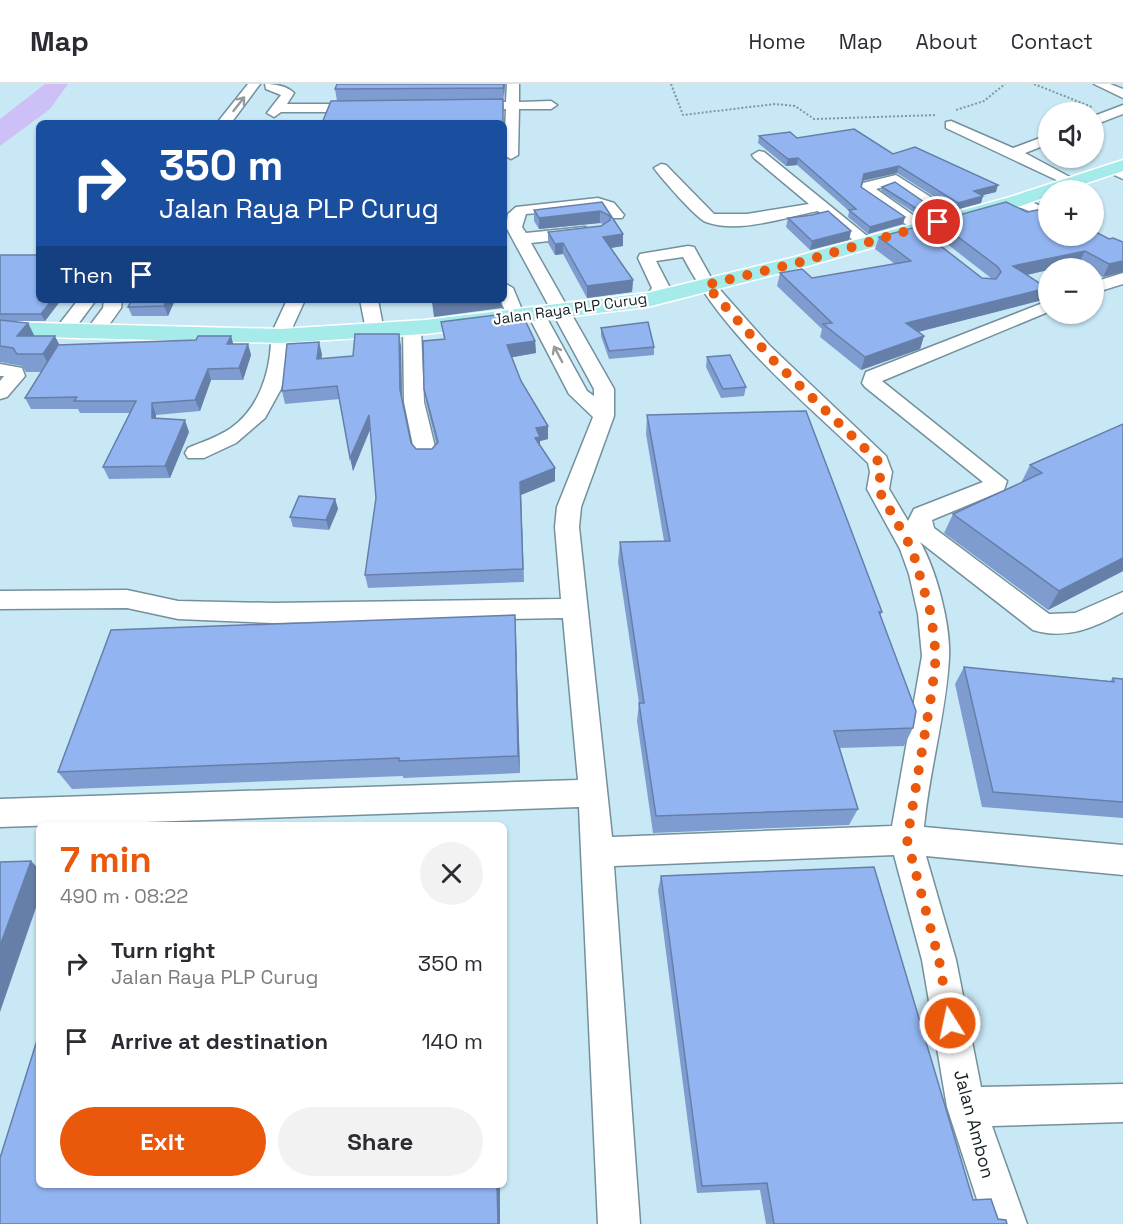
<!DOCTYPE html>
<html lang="en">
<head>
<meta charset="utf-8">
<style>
  :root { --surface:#fff; --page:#f2f2f3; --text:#2b2b33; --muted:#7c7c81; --line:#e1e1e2; --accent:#ea580c }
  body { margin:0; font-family:"Space Grotesk",sans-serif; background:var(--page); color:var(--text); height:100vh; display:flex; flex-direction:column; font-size:22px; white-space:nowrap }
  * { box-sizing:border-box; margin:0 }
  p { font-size:20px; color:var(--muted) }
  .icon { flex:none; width:33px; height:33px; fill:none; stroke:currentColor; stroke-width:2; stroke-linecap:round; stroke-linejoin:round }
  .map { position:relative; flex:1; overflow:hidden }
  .drawer { position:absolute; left:36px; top:738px; width:471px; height:366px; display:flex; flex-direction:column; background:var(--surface); border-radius:9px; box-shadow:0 2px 4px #0004 }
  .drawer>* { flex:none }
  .guide { position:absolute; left:36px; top:36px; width:471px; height:183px; border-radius:9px; box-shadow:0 2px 4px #0004; background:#1a4fa0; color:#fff; overflow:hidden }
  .fabs { position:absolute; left:1038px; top:18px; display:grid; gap:12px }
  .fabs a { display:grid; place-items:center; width:66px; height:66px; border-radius:50%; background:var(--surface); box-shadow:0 2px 4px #0004; font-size:30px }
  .pin { position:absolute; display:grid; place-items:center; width:51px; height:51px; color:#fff; margin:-26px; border:3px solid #fff; border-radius:50%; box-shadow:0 2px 6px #0007 }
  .me { position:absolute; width:66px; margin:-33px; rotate:350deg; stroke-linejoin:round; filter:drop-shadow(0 0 4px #0008) }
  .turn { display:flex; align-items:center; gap:21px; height:126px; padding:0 24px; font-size:27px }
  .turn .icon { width:78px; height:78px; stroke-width:2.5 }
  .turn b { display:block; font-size:42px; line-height:51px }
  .then { display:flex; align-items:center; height:57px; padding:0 24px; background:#0003; gap:12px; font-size:22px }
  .round { display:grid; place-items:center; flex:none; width:63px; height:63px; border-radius:32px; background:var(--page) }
  .summary { display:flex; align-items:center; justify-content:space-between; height:102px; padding:0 24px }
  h1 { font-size:36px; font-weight:600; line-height:45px; color:var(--accent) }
  .primary-button { display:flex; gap:12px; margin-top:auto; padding:12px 24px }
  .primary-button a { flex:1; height:69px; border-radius:36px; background:var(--accent); color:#fff; font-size:24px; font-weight:600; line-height:69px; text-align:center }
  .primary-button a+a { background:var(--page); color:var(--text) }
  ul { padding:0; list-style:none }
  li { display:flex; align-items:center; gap:18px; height:78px; padding:0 24px }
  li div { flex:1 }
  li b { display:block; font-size:22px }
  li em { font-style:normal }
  header { display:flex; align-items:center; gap:36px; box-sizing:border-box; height:84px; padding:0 30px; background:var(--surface); border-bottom:2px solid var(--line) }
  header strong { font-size:28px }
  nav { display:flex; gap:33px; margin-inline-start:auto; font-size:21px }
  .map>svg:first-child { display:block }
  .water { fill:#cdc0f6 }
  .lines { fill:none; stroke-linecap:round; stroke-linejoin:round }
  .minor-casing { stroke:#73909c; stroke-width:3 }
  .major-casing { stroke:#fff; stroke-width:3 }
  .path { stroke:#8097a1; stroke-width:2; stroke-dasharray:2 2; stroke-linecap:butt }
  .minor { fill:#fff; fill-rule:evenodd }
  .major { fill:#a4ebe9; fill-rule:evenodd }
  .wall { fill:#7e9ccf }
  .shaded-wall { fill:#667fa9 }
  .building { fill:#92b5f1; stroke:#667fa9; stroke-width:1.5 }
  .oneway { stroke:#959a9c }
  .route { stroke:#ea580c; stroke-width:10; stroke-dasharray:0 18 }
  .labels { text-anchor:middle; stroke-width:4.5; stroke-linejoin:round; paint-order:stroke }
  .far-street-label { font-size:15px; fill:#141f24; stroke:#fff }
  .street-label { font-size:18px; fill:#141f24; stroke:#fff }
</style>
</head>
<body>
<header>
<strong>Map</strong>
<nav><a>Home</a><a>Map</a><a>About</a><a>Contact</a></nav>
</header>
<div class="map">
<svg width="1123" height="1140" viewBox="0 0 1123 1140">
  <rect width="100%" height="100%" fill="#c9e8f6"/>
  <path class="water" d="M 45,0 L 68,0 L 50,25 L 0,62 L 0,35 Z"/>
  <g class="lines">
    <defs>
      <g id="minor">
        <path d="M 248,0 L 260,0 L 231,39 L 217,39 Z"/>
        <path d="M 265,0 C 275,0 287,2 294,9 L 287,20 L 363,20 L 369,24 L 363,28 L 281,28 L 274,33 L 267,29 L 281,11 L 266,5 Z"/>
        <path d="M 507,0 L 519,0 L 519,18 L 551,17 L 557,21 L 551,25 L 519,25 L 518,71 L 511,75 L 504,71 L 506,25 L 468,26 L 462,22 L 468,18 L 506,18 Z"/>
        <path d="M 1094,0 L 1110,0 L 1123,5 L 1123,14 Z"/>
        <path d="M 1123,21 L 1123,30 L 1094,41 L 1094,32 Z"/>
        <path d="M 951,37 L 1013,64 L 1048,51 L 1048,60 L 1025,69 L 1079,98 L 1072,102 L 1067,101 L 946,44 L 946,38 Z"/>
        <path d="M 759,67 L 764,68 L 872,156 L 874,159 L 872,162 L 860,162 L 818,127 C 785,133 739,150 706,138 C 697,135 661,94 654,84 L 661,80 L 666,81 L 714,130 L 747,130 L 809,120 L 754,74 L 752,71 Z"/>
        <path d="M 1110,82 L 1123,86 L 1123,95 L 1103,86 Z"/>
        <path d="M 896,91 L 959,131 L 961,134 L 959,137 L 947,137 L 894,100 L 876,105 L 930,143 L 928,146 C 915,150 869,119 860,108 L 863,99 Z"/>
        <path d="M 1017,112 L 1048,125 L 1048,135 L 1012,120 L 1009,117 L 1012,114 Z"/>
        <path d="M 598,114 L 614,119 L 624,131 L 622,134 L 610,134 L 604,125 L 598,124 L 526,130 L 522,143 L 526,149 L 585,143 L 593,148 L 585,153 L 531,159 L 614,305 L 614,332 L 581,423 L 579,443 L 612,753 L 892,742 L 922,572 L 918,530 L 909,490 L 900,465 L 867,405 L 870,388 L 868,379 C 803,316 725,254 683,173 L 656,177 L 670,204 L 660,218 L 648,218 L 645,214 L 652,204 L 638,174 L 640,170 L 688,162 L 694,163 L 714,199 L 769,261 L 886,372 L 892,388 L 889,405 L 908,437 L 914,425 L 983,398 L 865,303 L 862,299 L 866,288 L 1048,217 L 1048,228 L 882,297 L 1007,397 L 1004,406 L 932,436 L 934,444 L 1049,530 L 1075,529 L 1123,508 L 1123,528 C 1094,544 1066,556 1033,546 L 920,458 C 936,485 951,541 949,574 C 946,630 929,687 924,743 L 1123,761 L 1123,791 L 926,772 L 956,876 L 981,1003 L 1123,1000 L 1123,1038 L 992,1042 L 1027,1140 L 985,1140 L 947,1023 L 922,876 L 894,771 L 614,782 L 640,1140 L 598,1140 L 579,723 L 0,743 L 0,715 L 578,696 L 563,534 L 272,539 L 178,535 L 127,524 L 0,525 L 0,507 L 127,506 L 178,517 L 272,519 L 561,515 L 555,443 L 557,423 L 593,333 L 569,310 L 528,231 L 531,227 L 543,227 L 587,307 L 594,312 L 594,305 L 506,143 L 508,130 L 516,123 Z"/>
        <path d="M 1123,189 L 1123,200 L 1094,209 L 1094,198 Z"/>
        <path d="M 504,199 L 513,204 L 525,233 L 522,237 L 516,239 L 510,237 L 500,216 L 504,216 Z"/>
        <path d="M 78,216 L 96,216 L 70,251 L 56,251 L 54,247 Z"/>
        <path d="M 104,216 L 122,216 L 121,224 L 101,252 L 87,252 L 85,248 L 103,224 Z"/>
        <path d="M 287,216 L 305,216 L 289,251 L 288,279 L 281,305 L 265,334 L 236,359 L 204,374 L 188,374 L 185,369 L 188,364 C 202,358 218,353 231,344 C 258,325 270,290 271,257 L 263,252 L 274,244 Z"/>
        <path d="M 360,216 L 378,216 L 383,242 L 376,251 L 362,251 L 360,247 L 365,241 Z"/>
        <path d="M 412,238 L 421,244 L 424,318 L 437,371 L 434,376 L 418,376 L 415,371 L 404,318 L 403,244 Z"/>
        <path d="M 0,280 L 22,284 L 25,292 L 7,313 L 0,315 L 0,297 L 4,292 L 0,292 Z"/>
      </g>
      <path id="major" d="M 1123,76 L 1123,87 L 1066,106 L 1048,106 L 1048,112 L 1024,121 L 804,183 L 647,223 L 425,250 L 280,259 L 0,252 L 0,238 L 280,245 L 425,236 L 647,209 L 791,174 L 1010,113 Z"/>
    </defs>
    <use href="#minor" class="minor-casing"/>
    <use href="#major" class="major-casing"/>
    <g class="path">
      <path d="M 671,0 L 683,31 L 775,20 L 795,22 L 814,35 L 937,31"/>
      <path d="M 1034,0 L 1092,23"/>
      <path d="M 956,26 L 984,17 L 1005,0"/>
    </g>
    <use href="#minor" class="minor"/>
    <use href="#major" class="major"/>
  </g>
  <g class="wall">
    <path d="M 505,0 L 503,16 L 504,27 L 337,17 L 335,5 Z"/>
    <path d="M 759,52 L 797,54 L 893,70 L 996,108 L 983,111 L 981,119 L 955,126 L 897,89 L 862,97 L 861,103 L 905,133 L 903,140 L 868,150 L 848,133 L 849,127 L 797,81 L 786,82 L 758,59 Z"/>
    <path d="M 882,103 L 937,127 L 935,132 L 924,135 L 881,107 Z"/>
    <path d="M 602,118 L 623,150 L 623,162 L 611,164 L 633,196 L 632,208 L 587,214 L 563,170 L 555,171 L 548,159 L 548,148 L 601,142 L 603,140 L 600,139 L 539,145 L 534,137 L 534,126 Z"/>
    <path d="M 1027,128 L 1109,155 L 1123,158 L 1123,188 L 1103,193 L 1094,187 L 1094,184 L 1088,184 L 1079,179 L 1048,184 L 1048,186 L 1027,191 L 1042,216 L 918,248 L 924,252 L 920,265 L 861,286 L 820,253 L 822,245 L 777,202 L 780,189 L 812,194 L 895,180 L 875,165 L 879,153 L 982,194 L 991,194 L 933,149 L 937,137 Z"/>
    <path d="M 812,131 L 851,147 L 849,156 L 810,166 L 786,143 L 788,134 Z"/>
    <path d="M 0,171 L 39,216 L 61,216 L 45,237 L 6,237 L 28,239 L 34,252 L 59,261 L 196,256 L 231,252 L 233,260 L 248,260 L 251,271 L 243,296 L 211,296 L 200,327 L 156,331 L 156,334 L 189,348 L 170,394 L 109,395 L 103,383 L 130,329 L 80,329 L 78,325 L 31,325 L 25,314 L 42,288 L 26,288 L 22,282 L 0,278 Z"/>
    <path d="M 175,216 L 168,232 L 132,232 L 128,223 Z"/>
    <path d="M 441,238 L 503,239 L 535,257 L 536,269 L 512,273 L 521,297 L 548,355 L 540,357 L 540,362 L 555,397 L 521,411 L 524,498 L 368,504 L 365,491 L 376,414 L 370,346 L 353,387 L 340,315 L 285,320 L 282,307 L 322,270 L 321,275 L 353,272 L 401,262 L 402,315 L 411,359 L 416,365 L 432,365 L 436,359 L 426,318 L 425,305 L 444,255 Z"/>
    <path d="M 601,244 L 654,263 L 654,271 L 609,275 L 601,252 Z"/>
    <path d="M 707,273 L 746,303 L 744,312 L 721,314 L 706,283 Z"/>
    <path d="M 647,331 L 882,528 L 880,532 L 913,644 L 904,662 L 840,664 L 858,725 L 849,741 L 653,749 L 637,637 L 639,619 L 618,478 L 620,458 L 664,457 L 646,350 Z"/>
    <path d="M 1123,340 L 1123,487 L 1048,526 L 944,449 L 953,430 L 1021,399 L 1030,381 Z"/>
    <path d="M 335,415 L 338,425 L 329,446 L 293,443 L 290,433 Z"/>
    <path d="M 515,531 L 520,689 L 403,694 L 403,692 L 72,705 L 58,688 Z"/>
    <path d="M 964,583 L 1110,597 L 1113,594 L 1123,595 L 1123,734 L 982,723 L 955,600 Z"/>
    <path d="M 661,792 L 973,1116 L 998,1135 L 1007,1140 L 766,1140 L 760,1106 L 697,1109 L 658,806 Z"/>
  </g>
  <g class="shaded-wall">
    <path d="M 504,0 L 505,0 L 504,16 L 503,4 Z"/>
    <path d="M 798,74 L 797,81 L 786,82 L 788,75 Z"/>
    <path d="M 899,82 L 897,89 L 862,97 L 864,90 Z"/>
    <path d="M 998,101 L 996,108 L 971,114 L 974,107 Z"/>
    <path d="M 983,112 L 981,119 L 955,126 L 958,119 Z"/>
    <path d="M 600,127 L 600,139 L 539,145 L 539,134 Z"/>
    <path d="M 937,127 L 935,132 L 924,135 L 925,130 Z"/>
    <path d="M 905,133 L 903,140 L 868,150 L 870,143 Z"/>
    <path d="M 851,147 L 849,156 L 810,166 L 812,157 Z"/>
    <path d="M 623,150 L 623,162 L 603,165 L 603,153 Z"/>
    <path d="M 563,159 L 563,170 L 555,171 L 555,160 Z"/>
    <path d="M 1085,167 L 1079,179 L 1055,184 L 1048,184 L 1048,186 L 1008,195 L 1013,182 Z"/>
    <path d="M 1123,177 L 1123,188 L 1103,193 L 1109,180 Z"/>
    <path d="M 633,196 L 632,208 L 587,214 L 587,202 Z"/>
    <path d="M 1047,204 L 1042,216 L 902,252 L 906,239 Z"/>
    <path d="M 52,216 L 61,216 L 45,237 L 41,230 Z"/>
    <path d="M 167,216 L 175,216 L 168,232 L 164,222 Z"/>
    <path d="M 449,216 L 501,216 L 502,224 L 434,233 L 432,218 Z"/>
    <path d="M 28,239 L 37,257 L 17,252 Z"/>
    <path d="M 399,250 L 401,262 L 402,318 L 400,306 Z"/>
    <path d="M 55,252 L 64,270 L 52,288 L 43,270 Z"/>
    <path d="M 231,252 L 234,263 L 227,260 Z"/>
    <path d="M 924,252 L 920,265 L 861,286 L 865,273 Z"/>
    <path d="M 535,257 L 536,269 L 508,274 L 507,261 Z"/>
    <path d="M 319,258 L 322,270 L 320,288 L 317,275 Z"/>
    <path d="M 248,260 L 251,271 L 243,296 L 239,284 Z"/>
    <path d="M 208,285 L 211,296 L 200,327 L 195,316 Z"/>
    <path d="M 152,319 L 156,331 L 156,345 L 152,334 Z"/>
    <path d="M 369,331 L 371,343 L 353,387 L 350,374 Z"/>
    <path d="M 185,336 L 189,348 L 170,394 L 165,382 Z"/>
    <path d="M 548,342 L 548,355 L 540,357 L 540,366 L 536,367 L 536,344 Z"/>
    <path d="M 555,384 L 555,397 L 521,411 L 524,498 L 520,398 Z"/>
    <path d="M 335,415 L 338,425 L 329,446 L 326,436 Z"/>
    <path d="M 1123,474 L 1123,487 L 1048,526 L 1059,507 Z"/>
    <path d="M 515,531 L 516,550 L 520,689 L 518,672 Z"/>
    <path d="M 31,777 L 39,785 L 39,815 L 0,928 L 0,862 Z"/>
    <path d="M 497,1101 L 500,1101 L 500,1140 L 498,1140 Z"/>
  </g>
  <g class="building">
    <path d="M 337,0 L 504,0 L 503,4 L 335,5 Z"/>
    <path d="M 503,15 L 503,39 L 322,39 L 331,17 Z"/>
    <path d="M 854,45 L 893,70 L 915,63 L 998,101 L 974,107 L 983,112 L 958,119 L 899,82 L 864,90 L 861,103 L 905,133 L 870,143 L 849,126 L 856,125 L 798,74 L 788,75 L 759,52 L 790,48 L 797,54 Z"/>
    <path d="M 895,98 L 937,127 L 925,130 L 882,103 Z"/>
    <path d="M 602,118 L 623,150 L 603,153 L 633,196 L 587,202 L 563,159 L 555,160 L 548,148 L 601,142 L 610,136 L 610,132 L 600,127 L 539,134 L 534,126 Z"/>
    <path d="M 1006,118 L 1027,128 L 1048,124 L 1048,152 L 1094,152 L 1094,147 L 1109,155 L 1113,154 L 1123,158 L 1123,177 L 1109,180 L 1085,167 L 1013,182 L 1047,204 L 906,239 L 924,252 L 865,273 L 823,240 L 832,239 L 780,189 L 802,185 L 812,194 L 911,177 L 879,153 L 916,143 L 982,194 L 996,195 L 1001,188 L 998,183 L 937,137 Z"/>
    <path d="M 828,127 L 851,147 L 812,157 L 788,134 L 812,131 Z"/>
    <path d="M 0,171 L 39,171 L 39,216 L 52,216 L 41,230 L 0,230 Z"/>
    <path d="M 132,216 L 167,216 L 164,222 L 128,223 Z"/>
    <path d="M 432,216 L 449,216 L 432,218 Z"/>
    <path d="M 503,230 L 503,239 L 525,236 L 535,257 L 507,261 L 521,297 L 548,342 L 536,344 L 540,353 L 535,354 L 555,384 L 520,398 L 523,485 L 365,491 L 376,414 L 369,331 L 350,374 L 337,302 L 282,307 L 287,260 L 319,258 L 317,275 L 353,272 L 355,250 L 399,250 L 400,306 L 411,359 L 416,365 L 432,365 L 438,358 L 424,305 L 423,257 L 445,255 L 441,238 Z"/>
    <path d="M 0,236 L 28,239 L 17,252 L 55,252 L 43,270 L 17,270 L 13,264 L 0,262 Z"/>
    <path d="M 648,238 L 654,263 L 609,267 L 601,244 Z"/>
    <path d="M 198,252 L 231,252 L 227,260 L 248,260 L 239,284 L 208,285 L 195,316 L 152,319 L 152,334 L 185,336 L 165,382 L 103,383 L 136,317 L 74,317 L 77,313 L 25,314 L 58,261 L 196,256 Z"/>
    <path d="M 730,271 L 746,303 L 723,305 L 707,273 Z"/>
    <path d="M 806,327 L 882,528 L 879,528 L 916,627 L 913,644 L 834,647 L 858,725 L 656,732 L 639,619 L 644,619 L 620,458 L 670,457 L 647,331 Z"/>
    <path d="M 1123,340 L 1123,474 L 1059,507 L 953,430 L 1042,389 L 1030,381 Z"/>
    <path d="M 299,412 L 335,415 L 326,436 L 290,433 Z"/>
    <path d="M 515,531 L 518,672 L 399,677 L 399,674 L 58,688 L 111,546 Z"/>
    <path d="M 964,583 L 1114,598 L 1113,594 L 1123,595 L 1123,718 L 993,708 Z"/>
    <path d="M 31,777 L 0,862 L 0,778 Z"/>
    <path d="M 874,783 L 973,1116 L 991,1115 L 998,1135 L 1006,1136 L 1007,1140 L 774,1140 L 767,1099 L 702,1102 L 661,792 Z"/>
    <path d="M 39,950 L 39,1101 L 497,1101 L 498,1140 L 0,1140 L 0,1074 Z"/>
  </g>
  <defs><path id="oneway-shaft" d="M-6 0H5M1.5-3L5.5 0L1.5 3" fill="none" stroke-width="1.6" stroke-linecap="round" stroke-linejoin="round" transform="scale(1.5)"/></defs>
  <g class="oneway">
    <use href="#oneway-shaft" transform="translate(239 20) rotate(-52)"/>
    <use href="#oneway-shaft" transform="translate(558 270) rotate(-118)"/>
  </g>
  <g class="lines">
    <path class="route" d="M 938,138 L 797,179 L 706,201 L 774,277 L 878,377 L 881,388 L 878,405 L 912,465 L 931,530 L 936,572 L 932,607 L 907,756 L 939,876 L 950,939"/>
  </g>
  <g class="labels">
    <g class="far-street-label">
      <text transform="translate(570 225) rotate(-8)" y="5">Jalan Raya PLP Curug</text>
    </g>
    <g class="street-label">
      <text transform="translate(974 1040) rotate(75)" y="6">Jalan Ambon</text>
    </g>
  </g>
</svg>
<div class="fabs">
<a><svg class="icon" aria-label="sound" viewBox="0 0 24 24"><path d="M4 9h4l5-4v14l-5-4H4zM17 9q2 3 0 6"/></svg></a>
<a>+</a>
<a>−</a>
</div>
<div class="pin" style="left:938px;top:138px;background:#d93025"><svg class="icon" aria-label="arrive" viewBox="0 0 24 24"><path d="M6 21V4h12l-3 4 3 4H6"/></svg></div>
<svg class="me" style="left:950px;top:939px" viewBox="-20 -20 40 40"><circle r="17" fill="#ea580c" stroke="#fff" stroke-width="3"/><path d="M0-11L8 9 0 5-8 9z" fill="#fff"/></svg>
<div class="guide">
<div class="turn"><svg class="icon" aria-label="right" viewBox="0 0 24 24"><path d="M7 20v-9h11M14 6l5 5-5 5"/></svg><div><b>350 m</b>Jalan Raya PLP Curug</div></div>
<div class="then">Then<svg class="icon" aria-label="arrive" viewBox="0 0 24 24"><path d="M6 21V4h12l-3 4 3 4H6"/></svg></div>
</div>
<section class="drawer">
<div class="summary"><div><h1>7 min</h1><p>490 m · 08:22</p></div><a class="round"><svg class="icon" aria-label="close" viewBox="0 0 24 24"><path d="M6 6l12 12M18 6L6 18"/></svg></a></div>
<ul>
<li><svg class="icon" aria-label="right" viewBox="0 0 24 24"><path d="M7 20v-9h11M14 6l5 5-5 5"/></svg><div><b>Turn right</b><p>Jalan Raya PLP Curug</p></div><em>350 m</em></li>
<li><svg class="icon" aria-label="arrive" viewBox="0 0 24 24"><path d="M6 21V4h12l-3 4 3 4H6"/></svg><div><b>Arrive at destination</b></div><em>140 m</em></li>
</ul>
<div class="primary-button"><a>Exit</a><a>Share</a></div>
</section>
</div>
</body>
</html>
